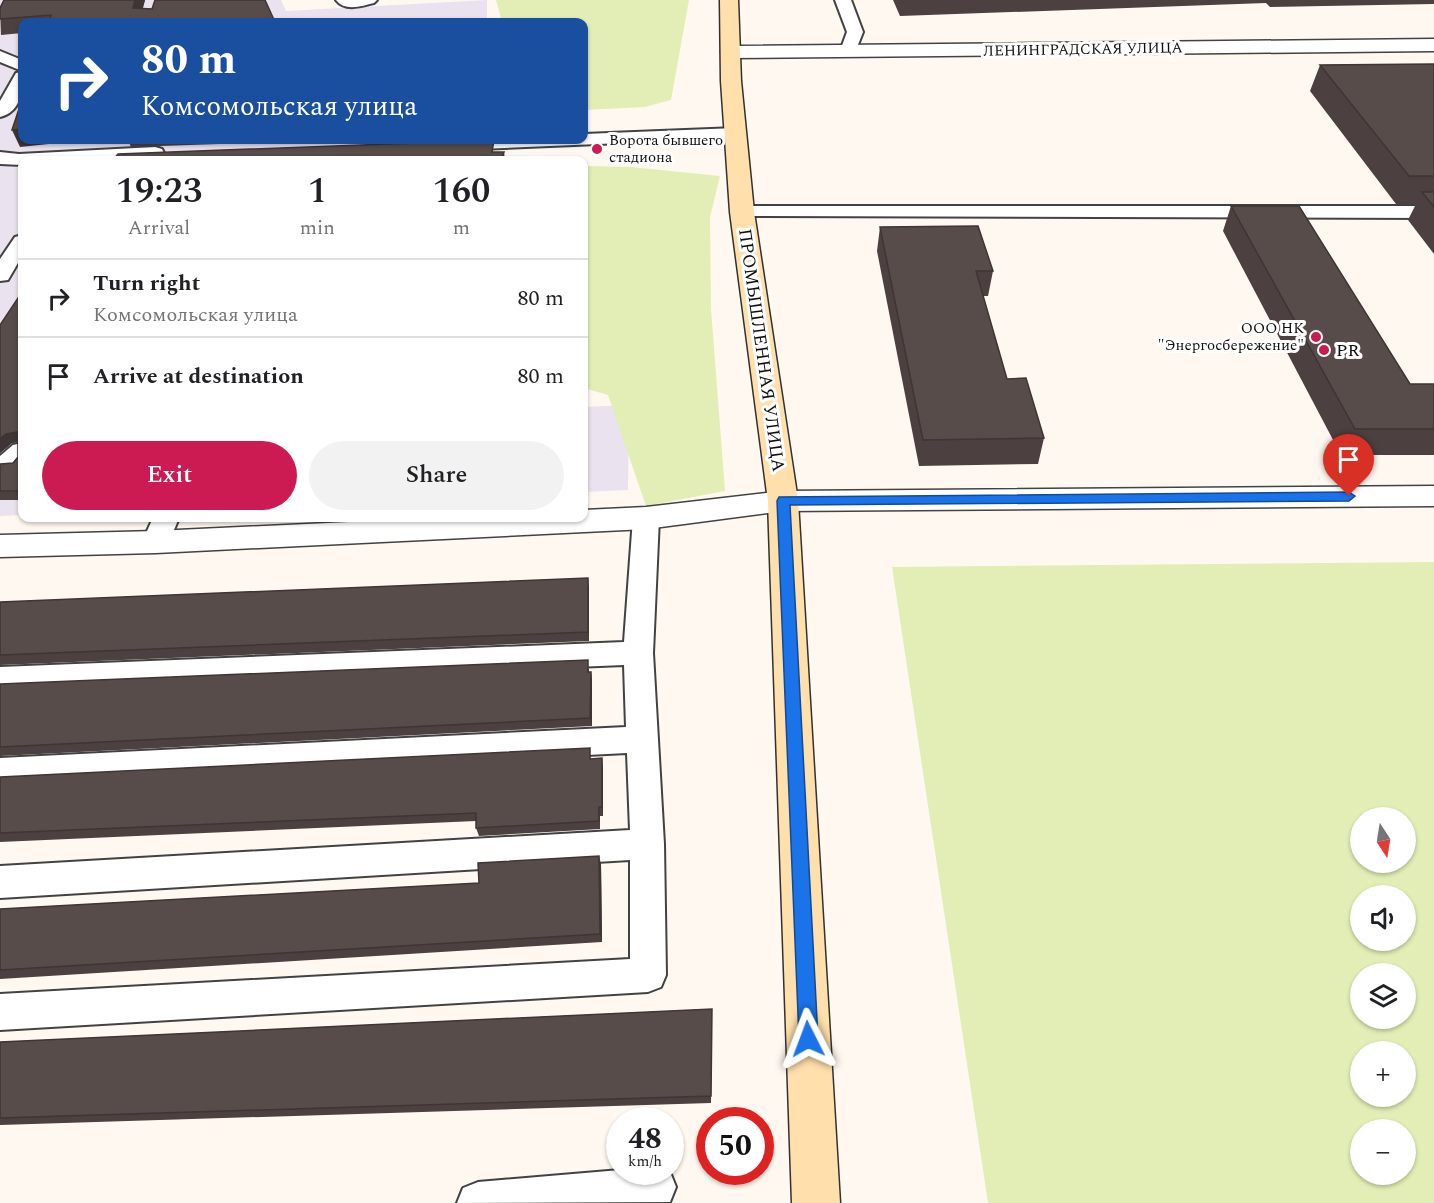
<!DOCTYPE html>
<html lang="en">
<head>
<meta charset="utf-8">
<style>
  :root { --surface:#fff; --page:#f2f2f2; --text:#202124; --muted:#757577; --line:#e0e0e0; --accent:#cc1a52 }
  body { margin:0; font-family:Spectral,serif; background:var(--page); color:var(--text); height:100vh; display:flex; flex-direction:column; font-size:22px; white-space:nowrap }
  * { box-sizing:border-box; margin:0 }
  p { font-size:20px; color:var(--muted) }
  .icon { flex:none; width:33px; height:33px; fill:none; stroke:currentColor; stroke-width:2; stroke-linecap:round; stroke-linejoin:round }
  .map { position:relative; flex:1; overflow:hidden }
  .side { position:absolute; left:18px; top:156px; width:570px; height:366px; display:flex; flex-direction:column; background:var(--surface); border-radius:12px; box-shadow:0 2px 4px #0004 }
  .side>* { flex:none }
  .top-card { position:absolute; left:18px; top:18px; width:570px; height:126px; border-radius:12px; box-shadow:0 2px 4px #0004; background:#1a4fa0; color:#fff; overflow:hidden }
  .needle { width:39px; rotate:168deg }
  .controls { position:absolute; left:1350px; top:807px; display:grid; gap:12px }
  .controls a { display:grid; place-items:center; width:66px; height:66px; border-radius:50%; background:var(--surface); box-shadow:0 2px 4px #0004; font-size:30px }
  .speed { position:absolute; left:606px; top:1107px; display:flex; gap:12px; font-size:30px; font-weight:700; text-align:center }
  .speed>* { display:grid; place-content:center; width:78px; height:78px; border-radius:50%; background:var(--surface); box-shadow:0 2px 4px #0004; line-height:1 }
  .speed small { font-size:15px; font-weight:400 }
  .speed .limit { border:9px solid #d22; background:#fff; color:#111 }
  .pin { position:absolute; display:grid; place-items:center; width:51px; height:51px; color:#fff; margin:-62px -26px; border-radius:50% 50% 50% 0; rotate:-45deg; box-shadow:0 0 6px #0007 }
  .pin .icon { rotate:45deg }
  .me { position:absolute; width:66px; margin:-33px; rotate:357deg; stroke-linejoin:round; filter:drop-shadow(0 0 4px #0008) }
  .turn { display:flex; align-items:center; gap:21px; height:126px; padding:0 24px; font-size:27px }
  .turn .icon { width:78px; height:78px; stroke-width:2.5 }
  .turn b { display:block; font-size:42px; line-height:51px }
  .eta { display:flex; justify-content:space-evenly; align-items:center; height:102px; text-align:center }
  .eta b { font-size:36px; font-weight:600; line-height:42px }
  .cta { display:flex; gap:12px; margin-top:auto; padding:12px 24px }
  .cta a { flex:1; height:69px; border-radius:36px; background:var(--accent); color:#fff; font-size:24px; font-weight:600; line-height:69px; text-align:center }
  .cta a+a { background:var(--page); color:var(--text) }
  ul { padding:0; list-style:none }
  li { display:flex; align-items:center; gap:18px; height:78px; padding:0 24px; border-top:2px solid var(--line) }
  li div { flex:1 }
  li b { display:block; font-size:22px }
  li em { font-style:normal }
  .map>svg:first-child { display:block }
  .industrial { fill:#eae2ee }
  .green { fill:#e2eeb6; fill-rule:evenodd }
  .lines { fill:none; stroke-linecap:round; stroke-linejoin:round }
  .service-casing { stroke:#424242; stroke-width:4 }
  .minor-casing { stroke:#424242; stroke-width:3 }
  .secondary-casing { stroke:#313131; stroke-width:3 }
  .service { fill:#fff; fill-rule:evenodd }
  .minor { fill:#fff; fill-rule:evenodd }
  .secondary { fill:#ffdfab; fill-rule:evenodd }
  .wall { fill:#4c4140 }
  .shaded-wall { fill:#3e3534 }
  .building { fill:#584c4a; stroke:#3e3534; stroke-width:1.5 }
  .route { fill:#1a73e8; stroke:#114b97; stroke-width:1.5 }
  .poi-dot { fill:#cc1a52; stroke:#fff; stroke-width:2 }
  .labels { text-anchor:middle; stroke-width:6; stroke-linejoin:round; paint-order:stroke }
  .far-street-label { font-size:15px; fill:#0f0f0f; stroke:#fff }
  .far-poi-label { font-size:15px; fill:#0f0f0f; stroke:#fff; text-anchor:start }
  .street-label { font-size:18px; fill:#0f0f0f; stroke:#fff }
  .poi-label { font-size:18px; fill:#0f0f0f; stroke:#fff; text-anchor:start }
</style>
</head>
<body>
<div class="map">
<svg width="1434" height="1203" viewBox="0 0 1434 1203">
  <rect width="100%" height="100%" fill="#fff8f0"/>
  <g class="industrial">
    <path d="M 0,0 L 281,0 L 286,11 L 487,0 L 487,22 L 22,22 L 22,140 L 492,140 L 493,160 L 22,160 L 22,515 L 0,516 Z"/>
    <path d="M 629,405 L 628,490 L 584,492 L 584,407 Z"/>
  </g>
  <g class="green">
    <path d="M 496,0 L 689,0 L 671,100 L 645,107 L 584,110 L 584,22 L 502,22 Z"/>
    <path d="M 584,166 L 631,167 L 720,176 L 710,217 L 711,309 L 725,491 L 646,506 L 608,395 L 584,388 Z"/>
    <path d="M 1434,562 L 1434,1203 L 988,1203 L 892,567 ZM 1360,818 L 1406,818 L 1406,862 L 1360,862 ZM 1360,896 L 1406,896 L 1406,940 L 1360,940 ZM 1360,974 L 1406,974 L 1406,1018 L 1360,1018 ZM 1360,1052 L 1406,1052 L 1406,1096 L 1360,1096 ZM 1360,1130 L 1406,1130 L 1406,1174 L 1360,1174 Z"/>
  </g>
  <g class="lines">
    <defs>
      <g id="service">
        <path d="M 336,0 L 377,0 L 374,3 C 362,6 345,12 336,0 Z"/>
        <path d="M 835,0 L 851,0 L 863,32 L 854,55 L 848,56 L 840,51 L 847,32 Z"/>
        <path d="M 0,51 L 22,60 L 22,71 L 0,62 Z"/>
        <path d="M 22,72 C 24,89 21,112 0,117 L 0,101 L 16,73 Z"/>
        <path d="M 736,128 L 742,130 L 745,134 L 742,138 L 456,150 L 449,148 L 447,144 L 452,140 L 584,140 L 584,134 Z"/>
        <path d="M 155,147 L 162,149 L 164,153 L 162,157 L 119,160 L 22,160 L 22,165 L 0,164 L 0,152 L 19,154 Z"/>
        <path d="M 742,206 L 1434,206 L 1434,218 L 735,216 L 732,212 L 735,208 Z"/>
        <path d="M 22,235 L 22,256 L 8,280 L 0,281 L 0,259 L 15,237 Z"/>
        <path d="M 22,443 L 22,465 L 18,470 L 0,472 L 0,456 L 13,445 Z"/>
        <path d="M 646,509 L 655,511 L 659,518 L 653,653 L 664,844 L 666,975 L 661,987 L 648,992 L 0,1030 L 0,994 L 630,959 L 630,860 L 0,898 L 0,866 L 630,830 L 627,753 L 0,784 L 0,758 L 626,727 L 624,665 L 0,691 L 0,667 L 624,642 L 633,518 L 637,511 Z"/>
        <path d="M 153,518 L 179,518 L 166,549 L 156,552 L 146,549 L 142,542 Z"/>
        <path d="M 620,1170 L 620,1172 L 670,1172 L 676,1187 L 670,1202 L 457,1203 L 463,1188 L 478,1182 Z"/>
      </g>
      <g id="minor">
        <path d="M 1434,39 L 1434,51 L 731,58 L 724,56 L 721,52 L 724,48 L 731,46 Z"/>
        <path d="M 1434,486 L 1434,506 L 783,511 L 646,529 L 156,553 L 0,557 L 0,535 L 156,531 L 433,518 L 584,518 L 584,510 L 646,507 L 783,491 Z"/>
      </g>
      <path id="secondary" d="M 720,0 L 738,0 L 741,81 L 754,212 L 798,501 L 840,1203 L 792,1203 L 768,501 L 730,212 L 721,81 Z"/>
    </defs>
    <use href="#service" class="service-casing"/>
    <use href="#minor" class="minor-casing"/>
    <use href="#secondary" class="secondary-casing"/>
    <use href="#service" class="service"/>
    <use href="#minor" class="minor"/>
    <use href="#secondary" class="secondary"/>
  </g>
  <g class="wall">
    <path d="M 4,0 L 145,0 L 143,8 L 275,22 L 22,22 L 22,33 L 1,35 L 0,8 Z"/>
    <path d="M 893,0 L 1434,0 L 1434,4 L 1270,7 L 1266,3 L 900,16 Z"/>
    <path d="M 1434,64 L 1434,254 L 1408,220 L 1416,204 L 1396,204 L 1310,91 L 1320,65 Z"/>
    <path d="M 128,140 L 334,140 L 131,147 Z"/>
    <path d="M 1231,206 L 1410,384 L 1434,384 L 1434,455 L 1341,455 L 1223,231 Z"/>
    <path d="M 880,227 L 993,271 L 988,296 L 983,296 L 1007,379 L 1044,438 L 1038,464 L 919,466 L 877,251 Z"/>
    <path d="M 22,292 L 22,500 L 0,500 L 0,464 L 13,463 L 18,457 L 18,442 L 12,443 L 0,453 L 0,325 Z"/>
    <path d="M 589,587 L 589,641 L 0,665 L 0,602 Z"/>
    <path d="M 589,669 L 589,672 L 591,672 L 592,681 L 592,726 L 0,756 L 0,684 Z"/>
    <path d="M 591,759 L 603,767 L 603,816 L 600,816 L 600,829 L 479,836 L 476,828 L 476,821 L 0,842 L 0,777 Z"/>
    <path d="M 601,864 L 602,942 L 0,979 L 0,909 L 479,883 Z"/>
    <path d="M 712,1009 L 711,1103 L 0,1125 L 0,1042 Z"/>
  </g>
  <g class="shaded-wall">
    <path d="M 135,0 L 145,0 L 138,22 L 133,8 Z"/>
    <path d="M 22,129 L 22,140 L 87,140 L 20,147 L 12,130 Z"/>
    <path d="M 504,152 L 505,160 L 501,160 Z"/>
    <path d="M 18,432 L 22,441 L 12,443 L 0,453 L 0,439 L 6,434 Z"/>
    <path d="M 588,578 L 589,587 L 589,641 L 588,632 Z"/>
    <path d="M 591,672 L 592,681 L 592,726 L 590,718 Z"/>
    <path d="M 602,758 L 603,767 L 603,816 L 602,807 Z"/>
    <path d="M 599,856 L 601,864 L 602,942 L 600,934 Z"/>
  </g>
  <g class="building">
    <path d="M 4,0 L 135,0 L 133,8 L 152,9 L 155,0 L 265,0 L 275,22 L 49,22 L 51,15 L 0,19 L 0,8 Z"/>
    <path d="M 1434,64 L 1434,176 L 1409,176 L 1320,65 Z"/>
    <path d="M 22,100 L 22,129 L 12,130 Z"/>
    <path d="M 494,140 L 492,152 L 504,152 L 501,160 L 113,160 L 118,154 Z"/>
    <path d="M 1422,192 L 1434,192 L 1434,207 Z"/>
    <path d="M 1231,206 L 1299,206 L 1410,384 L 1434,384 L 1434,429 L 1355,429 Z"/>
    <path d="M 978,226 L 993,271 L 976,271 L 1007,379 L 1026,378 L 1044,438 L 923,440 L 880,227 Z"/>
    <path d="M 22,292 L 22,491 L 0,491 L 0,464 L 13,463 L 18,457 L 18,432 L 6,434 L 0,439 L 0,325 Z"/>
    <path d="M 588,578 L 588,632 L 0,655 L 0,602 Z"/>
    <path d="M 588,660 L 588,672 L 591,672 L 590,718 L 0,747 L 0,684 Z"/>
    <path d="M 590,748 L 590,759 L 602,758 L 602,807 L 599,807 L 599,821 L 476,828 L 476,813 L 0,833 L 0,777 Z"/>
    <path d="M 599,856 L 600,934 L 0,970 L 0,909 L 479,883 L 478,863 Z"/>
    <path d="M 712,1009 L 711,1096 L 0,1118 L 0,1042 Z"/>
  </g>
  <path class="route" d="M 1349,492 L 1355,496 L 1349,501 L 790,505 L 818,1039 L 815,1045 L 808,1048 L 802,1045 L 799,1039 L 777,501 L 779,497 Z"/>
  <g class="poi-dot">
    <circle cx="597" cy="149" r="6"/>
    <circle cx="1316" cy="337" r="6"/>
    <circle cx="1324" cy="350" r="6"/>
  </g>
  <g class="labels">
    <g class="far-street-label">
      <text transform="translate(1083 49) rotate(-1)" y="5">ЛЕНИНГРАДСКАЯ УЛИЦА</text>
    </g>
    <g class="far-poi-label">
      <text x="609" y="145">Ворота бывшего<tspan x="609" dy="17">стадиона</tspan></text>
      <text x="1304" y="333" text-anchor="end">ООО НК<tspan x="1304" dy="17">"Энергосбережение"</tspan></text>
    </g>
    <g class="street-label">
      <text transform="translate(762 350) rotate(82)" y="6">ПРОМЫШЛЕННАЯ УЛИЦА</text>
    </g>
    <g class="poi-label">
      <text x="1336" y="356">PR</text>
    </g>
  </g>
</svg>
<div class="controls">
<a><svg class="needle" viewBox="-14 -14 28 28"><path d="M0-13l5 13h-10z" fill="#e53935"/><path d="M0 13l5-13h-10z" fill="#757577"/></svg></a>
<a><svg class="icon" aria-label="sound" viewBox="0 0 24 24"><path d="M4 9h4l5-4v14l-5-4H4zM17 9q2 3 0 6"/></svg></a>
<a><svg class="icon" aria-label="layers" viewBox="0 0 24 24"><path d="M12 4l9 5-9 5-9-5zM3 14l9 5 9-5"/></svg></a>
<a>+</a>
<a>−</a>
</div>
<div class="speed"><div>48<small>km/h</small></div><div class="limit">50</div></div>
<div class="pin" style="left:1349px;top:496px;background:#d93025"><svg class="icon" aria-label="arrive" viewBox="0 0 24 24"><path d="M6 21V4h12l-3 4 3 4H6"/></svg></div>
<svg class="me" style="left:808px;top:1039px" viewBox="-20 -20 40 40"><path d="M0-17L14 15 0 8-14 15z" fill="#1a73e8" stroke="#fff" stroke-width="4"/></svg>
<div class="top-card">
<div class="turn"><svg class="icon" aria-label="right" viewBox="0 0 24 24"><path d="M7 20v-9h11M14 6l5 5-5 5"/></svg><div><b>80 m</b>Комсомольская улица</div></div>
</div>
<section class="side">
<div class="eta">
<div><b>19:23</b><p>Arrival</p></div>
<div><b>1</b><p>min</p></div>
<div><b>160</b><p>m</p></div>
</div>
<ul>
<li><svg class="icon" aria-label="right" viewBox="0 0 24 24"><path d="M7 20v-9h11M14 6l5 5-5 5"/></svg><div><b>Turn right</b><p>Комсомольская улица</p></div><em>80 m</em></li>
<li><svg class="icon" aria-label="arrive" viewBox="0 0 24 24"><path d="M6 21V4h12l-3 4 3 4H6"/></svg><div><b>Arrive at destination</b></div><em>80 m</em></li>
</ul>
<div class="cta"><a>Exit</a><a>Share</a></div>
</section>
</div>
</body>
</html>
